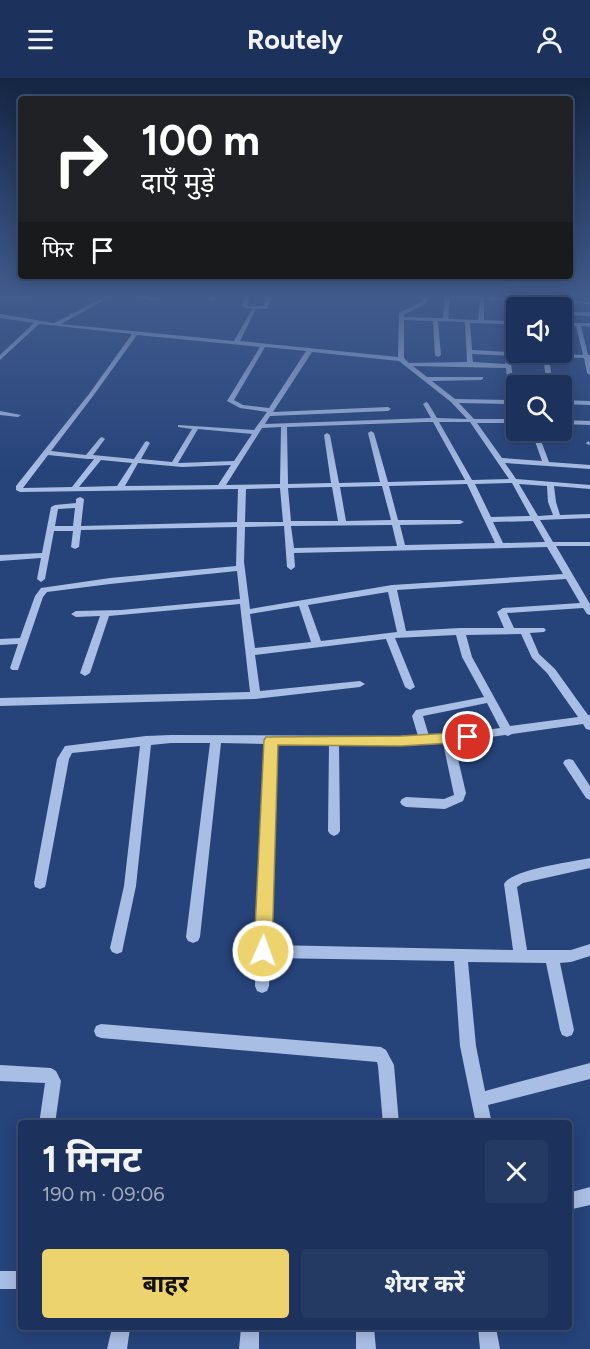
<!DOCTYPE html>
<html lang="hi">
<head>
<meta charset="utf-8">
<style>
  :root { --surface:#1c325c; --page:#253a62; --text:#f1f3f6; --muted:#a0aabb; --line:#3a4d72; --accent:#ecd36e }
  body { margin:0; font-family:Figtree,"Noto Sans Devanagari",sans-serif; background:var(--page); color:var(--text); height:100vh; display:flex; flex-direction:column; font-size:22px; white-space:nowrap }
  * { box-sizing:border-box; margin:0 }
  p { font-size:20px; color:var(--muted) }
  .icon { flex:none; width:33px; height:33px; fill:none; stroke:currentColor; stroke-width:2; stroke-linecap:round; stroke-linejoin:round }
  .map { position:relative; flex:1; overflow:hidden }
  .side { position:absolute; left:18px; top:1042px; width:554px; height:210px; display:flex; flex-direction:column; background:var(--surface); border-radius:6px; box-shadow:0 3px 15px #0003,0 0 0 2px var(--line) }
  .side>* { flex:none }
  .guide { position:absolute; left:18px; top:18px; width:555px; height:183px; border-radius:6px; box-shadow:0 3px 15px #0003,0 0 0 2px var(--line); background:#202124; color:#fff; overflow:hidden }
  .controls { position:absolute; left:506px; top:219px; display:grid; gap:12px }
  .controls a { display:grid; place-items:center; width:66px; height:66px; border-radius:6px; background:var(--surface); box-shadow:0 3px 15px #0003,0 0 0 2px var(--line); font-size:30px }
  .pin { position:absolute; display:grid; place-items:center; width:51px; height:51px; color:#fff; margin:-26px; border:3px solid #fff; border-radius:50%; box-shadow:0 2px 6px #0007 }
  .me { position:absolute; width:66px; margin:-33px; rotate:2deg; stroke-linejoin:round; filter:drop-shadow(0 0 4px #0008) }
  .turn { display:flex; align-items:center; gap:21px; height:126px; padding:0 24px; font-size:27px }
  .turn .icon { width:78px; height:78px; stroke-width:2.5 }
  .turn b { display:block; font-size:42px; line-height:51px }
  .then { display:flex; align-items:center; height:57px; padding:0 24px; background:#0003; gap:12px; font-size:22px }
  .round { display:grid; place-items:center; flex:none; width:63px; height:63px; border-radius:6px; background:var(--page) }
  .overview { display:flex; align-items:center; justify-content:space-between; height:102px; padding:0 24px }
  h1 { font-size:36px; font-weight:700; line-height:45px }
  .button { display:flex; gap:12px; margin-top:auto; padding:12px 24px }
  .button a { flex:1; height:69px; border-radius:6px; background:var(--accent); color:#111; font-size:24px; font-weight:700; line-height:69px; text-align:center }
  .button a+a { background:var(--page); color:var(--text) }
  header { display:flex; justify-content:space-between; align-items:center; height:78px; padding:0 24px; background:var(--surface); font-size:27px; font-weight:700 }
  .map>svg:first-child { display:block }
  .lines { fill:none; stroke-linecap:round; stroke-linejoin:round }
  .minor { fill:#a9bee4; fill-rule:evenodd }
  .route { fill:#ecd36e; stroke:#998948; stroke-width:1.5 }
</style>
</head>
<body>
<header><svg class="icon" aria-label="menu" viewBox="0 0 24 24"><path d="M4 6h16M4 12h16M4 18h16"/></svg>Routely<svg class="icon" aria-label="person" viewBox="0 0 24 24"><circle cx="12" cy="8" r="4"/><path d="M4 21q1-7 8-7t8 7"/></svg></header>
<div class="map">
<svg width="590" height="1271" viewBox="0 0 590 1271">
  <rect width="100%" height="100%" fill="#26437a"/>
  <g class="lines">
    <g class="minor">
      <path d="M 108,217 L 114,217 L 61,246 L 234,263 L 252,231 L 242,229 L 245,217 L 250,217 L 247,228 L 263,228 L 267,217 L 272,217 L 267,231 L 256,231 L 240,263 L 398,279 L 399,235 L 420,225 L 427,217 L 432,217 L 424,227 L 405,236 L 404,239 L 443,240 L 445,217 L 479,217 L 590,224 L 590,226 L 484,221 L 484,242 L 512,243 L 516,239 L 515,246 L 511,246 L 516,274 L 583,277 L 576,248 L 564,247 L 561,240 L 561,232 L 564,234 L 590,234 L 590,238 L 565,237 L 568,245 L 590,245 L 590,249 L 581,248 L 588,277 L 590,277 L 590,297 L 587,295 L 584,280 L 549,279 L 553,308 L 547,308 L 543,279 L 520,278 L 519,282 L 511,285 L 516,326 L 459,325 L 474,341 L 516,341 L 516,345 L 477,345 L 502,380 L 542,383 L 531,352 L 537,352 L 549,384 L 590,387 L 590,391 L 505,385 L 516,401 L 590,407 L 590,411 L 554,408 L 556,424 L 560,437 L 590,436 L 590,440 L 540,442 L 553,464 L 590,464 L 590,468 L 556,468 L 590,526 L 590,537 L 587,536 L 583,530 L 507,535 L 514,550 L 544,550 L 546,552 L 544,554 L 530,555 L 539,576 L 555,591 L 588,637 L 590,637 L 590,652 L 586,651 L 583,646 L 512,656 L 508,658 L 505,657 L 454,664 L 466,715 L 463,723 L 445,731 L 406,729 L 402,727 L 400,724 L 402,721 L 406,719 L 444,721 L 454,717 L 443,665 L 425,667 L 339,666 L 340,753 L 338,756 L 334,758 L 330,756 L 328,753 L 329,666 L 276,666 L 270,867 L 513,872 L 504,806 C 512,791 572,784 590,780 L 590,790 L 523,805 L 517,809 L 527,872 L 571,872 L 590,866 L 590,878 L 571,884 L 560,885 L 574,952 L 572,957 L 567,959 L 562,957 L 560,952 L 546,885 L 468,884 L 476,968 L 485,1013 L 590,985 L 590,1001 L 488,1027 L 492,1046 L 476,1046 L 460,968 L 454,883 L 270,880 L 269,908 L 267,913 L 262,915 L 257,913 L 255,908 L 265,666 L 221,665 L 200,859 L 198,863 L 193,865 L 188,863 L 186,859 L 210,665 L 171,665 L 151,667 L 136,808 L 122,874 L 117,876 L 112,874 L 110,870 L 124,808 L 140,668 L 72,675 L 69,681 L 46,805 L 45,809 L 40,811 L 35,809 L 34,805 L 57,681 L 65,668 L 146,658 L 171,657 L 418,658 L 412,638 L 416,632 L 484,619 L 462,579 L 456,557 L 395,560 L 415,609 L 410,612 L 405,609 L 386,561 L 255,577 L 260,613 L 360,603 L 365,606 L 360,609 L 255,621 L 0,628 L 0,620 L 250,614 L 240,526 L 109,538 L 90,595 L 85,598 L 80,595 L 100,538 L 76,539 L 71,536 L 76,533 L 121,532 L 240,521 L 237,493 L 110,506 L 47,514 L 43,519 L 18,592 L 12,592 L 10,590 L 18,566 L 0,567 L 0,561 L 20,560 L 35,518 L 41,510 L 110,500 L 236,488 L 237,449 L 81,452 L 79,469 L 75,471 L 71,469 L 73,453 L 54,453 L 45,501 L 41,504 L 37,501 L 41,480 L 0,483 L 0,477 L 42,475 L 51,429 L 55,427 L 76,425 L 76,421 L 80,419 L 84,421 L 81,448 L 237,444 L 238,411 L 20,414 L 16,412 L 16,408 L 89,316 L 132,256 L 39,246 L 0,282 L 0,277 L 34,245 L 0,240 L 0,236 L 54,245 ZM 450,219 L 480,220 L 478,242 L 448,241 ZM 404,242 L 433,243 L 435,277 L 438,279 L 441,277 L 438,243 L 465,244 L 467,284 L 409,285 L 404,280 ZM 470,245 L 506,246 L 509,274 L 472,272 ZM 137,257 L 260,269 L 227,323 L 240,330 L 267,334 L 254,352 L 178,347 L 178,349 L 192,351 L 172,384 L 141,381 L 150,365 L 147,363 L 145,364 L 134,381 L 93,377 L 105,361 L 102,359 L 100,360 L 86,377 L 51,373 L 93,318 ZM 265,269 L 306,273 L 269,330 L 243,327 L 234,322 ZM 312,274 L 399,283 L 451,324 L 467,341 L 437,340 L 428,325 L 426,324 L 423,326 L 431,340 L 265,346 L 270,338 L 388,333 L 391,331 L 388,329 L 273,334 ZM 472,276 L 514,278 L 514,280 L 506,283 L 505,286 L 473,284 ZM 413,288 L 506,290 L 509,322 L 455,321 L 432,303 L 481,302 L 483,301 L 483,299 L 427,299 ZM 426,344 L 433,344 L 465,402 L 388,404 L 374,355 L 371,353 L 368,355 L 380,404 L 339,405 L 330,357 L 327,355 L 324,357 L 331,405 L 288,406 L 287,349 ZM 439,344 L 470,344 L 509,401 L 472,402 ZM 281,349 L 280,406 L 226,407 L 262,350 ZM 198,351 L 252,356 L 234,383 L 178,385 ZM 48,377 L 88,381 L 94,381 L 72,409 L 23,410 ZM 101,382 L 132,385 L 117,408 L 79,409 ZM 138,385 L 182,389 L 231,387 L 218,407 L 125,408 ZM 512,405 L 530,438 L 491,439 L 475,406 ZM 467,406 L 495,465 L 405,467 L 400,447 L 460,446 L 464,444 L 460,442 L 398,442 L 389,408 ZM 519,406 L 547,408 L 548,424 L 553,437 L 538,438 ZM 382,408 L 391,442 L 346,443 L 340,409 ZM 332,409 L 338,443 L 291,443 L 288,410 ZM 280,410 L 283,444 L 245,444 L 246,411 ZM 75,430 L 73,448 L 55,448 L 58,431 ZM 533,443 L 545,464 L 503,465 L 493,444 ZM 392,447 L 397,468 L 294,470 L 291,448 ZM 284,448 L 287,489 L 291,492 L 295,489 L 294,475 L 547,469 L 563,496 L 392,507 L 250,531 L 244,484 L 245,449 ZM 566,501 L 580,525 L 503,530 L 497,534 L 504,550 L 460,550 L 406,553 L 397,512 ZM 388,514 L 397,554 L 321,563 L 308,527 ZM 299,528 L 311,564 L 255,570 L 250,536 ZM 521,556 L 532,580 L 547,595 L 578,639 L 510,648 L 472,579 L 466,557 ZM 487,625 L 500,650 L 448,657 L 429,658 L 423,638 Z"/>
      <path d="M 132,217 L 142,217 L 155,221 L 153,222 Z"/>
      <path d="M 212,217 L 217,217 L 212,223 L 210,222 Z"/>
      <path d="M 561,322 L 590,323 L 590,327 L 561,326 Z"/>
      <path d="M 0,333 L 21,337 L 18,339 L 0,337 Z"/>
      <path d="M 561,342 L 590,343 L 590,347 L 561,346 Z"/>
      <path d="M 589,363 L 590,367 L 587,366 L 586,365 Z"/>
      <path d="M 569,681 L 573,682 L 590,708 L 590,722 L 586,720 L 563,685 L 565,682 Z"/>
      <path d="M 101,946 L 381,969 L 386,972 L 394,987 L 399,1046 L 383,1046 L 378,988 L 377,984 L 101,960 L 96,958 L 94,953 L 96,948 Z"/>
      <path d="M 0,987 L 51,990 L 56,993 L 61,1003 L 55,1046 L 39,1046 L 45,1005 L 0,1003 Z"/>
      <path d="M 590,1109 L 590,1127 L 568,1132 L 568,1115 Z"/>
      <rect x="0" y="1193" width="21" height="18"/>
      <path d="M 112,1250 L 130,1250 L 127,1271 L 107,1271 Z"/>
      <path d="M 241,1250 L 259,1250 L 259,1271 L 239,1271 Z"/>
      <path d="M 356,1250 L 374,1250 L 376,1271 L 356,1271 Z"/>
      <path d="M 478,1250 L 496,1250 L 500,1271 L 480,1271 Z"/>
    </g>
  </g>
  <linearGradient id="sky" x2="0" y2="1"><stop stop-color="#152543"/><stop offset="0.55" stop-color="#415b8d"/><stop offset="1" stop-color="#415b8d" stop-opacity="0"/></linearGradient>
  <rect width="590" height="395" fill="url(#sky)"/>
  <path class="route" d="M 468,654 L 475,659 L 468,664 L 401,668 L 278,667 L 272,873 L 269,879 L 263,881 L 256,879 L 254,873 L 264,662 L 266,659 L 401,658 Z"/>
</svg>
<div class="controls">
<a><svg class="icon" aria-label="sound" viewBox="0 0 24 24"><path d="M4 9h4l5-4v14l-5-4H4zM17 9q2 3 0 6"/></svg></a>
<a><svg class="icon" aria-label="search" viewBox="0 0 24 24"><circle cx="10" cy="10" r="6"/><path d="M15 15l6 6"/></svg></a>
</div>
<div class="pin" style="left:468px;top:659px;background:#d93025"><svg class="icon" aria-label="arrive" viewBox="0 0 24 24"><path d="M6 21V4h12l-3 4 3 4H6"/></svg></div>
<svg class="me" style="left:263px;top:873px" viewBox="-20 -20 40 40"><circle r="17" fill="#ecd36e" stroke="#fff" stroke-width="3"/><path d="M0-11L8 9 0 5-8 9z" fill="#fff"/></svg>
<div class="guide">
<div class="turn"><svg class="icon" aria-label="right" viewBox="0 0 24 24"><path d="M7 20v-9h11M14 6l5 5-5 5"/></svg><div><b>100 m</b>दाएँ मुड़ें</div></div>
<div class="then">फिर<svg class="icon" aria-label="arrive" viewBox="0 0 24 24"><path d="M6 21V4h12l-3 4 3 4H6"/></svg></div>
</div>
<section class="side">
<div class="overview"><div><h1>1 मिनट</h1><p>190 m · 09:06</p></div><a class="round"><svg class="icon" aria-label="close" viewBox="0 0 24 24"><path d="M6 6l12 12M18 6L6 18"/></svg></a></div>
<div class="button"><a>बाहर</a><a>शेयर करें</a></div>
</section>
</div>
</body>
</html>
